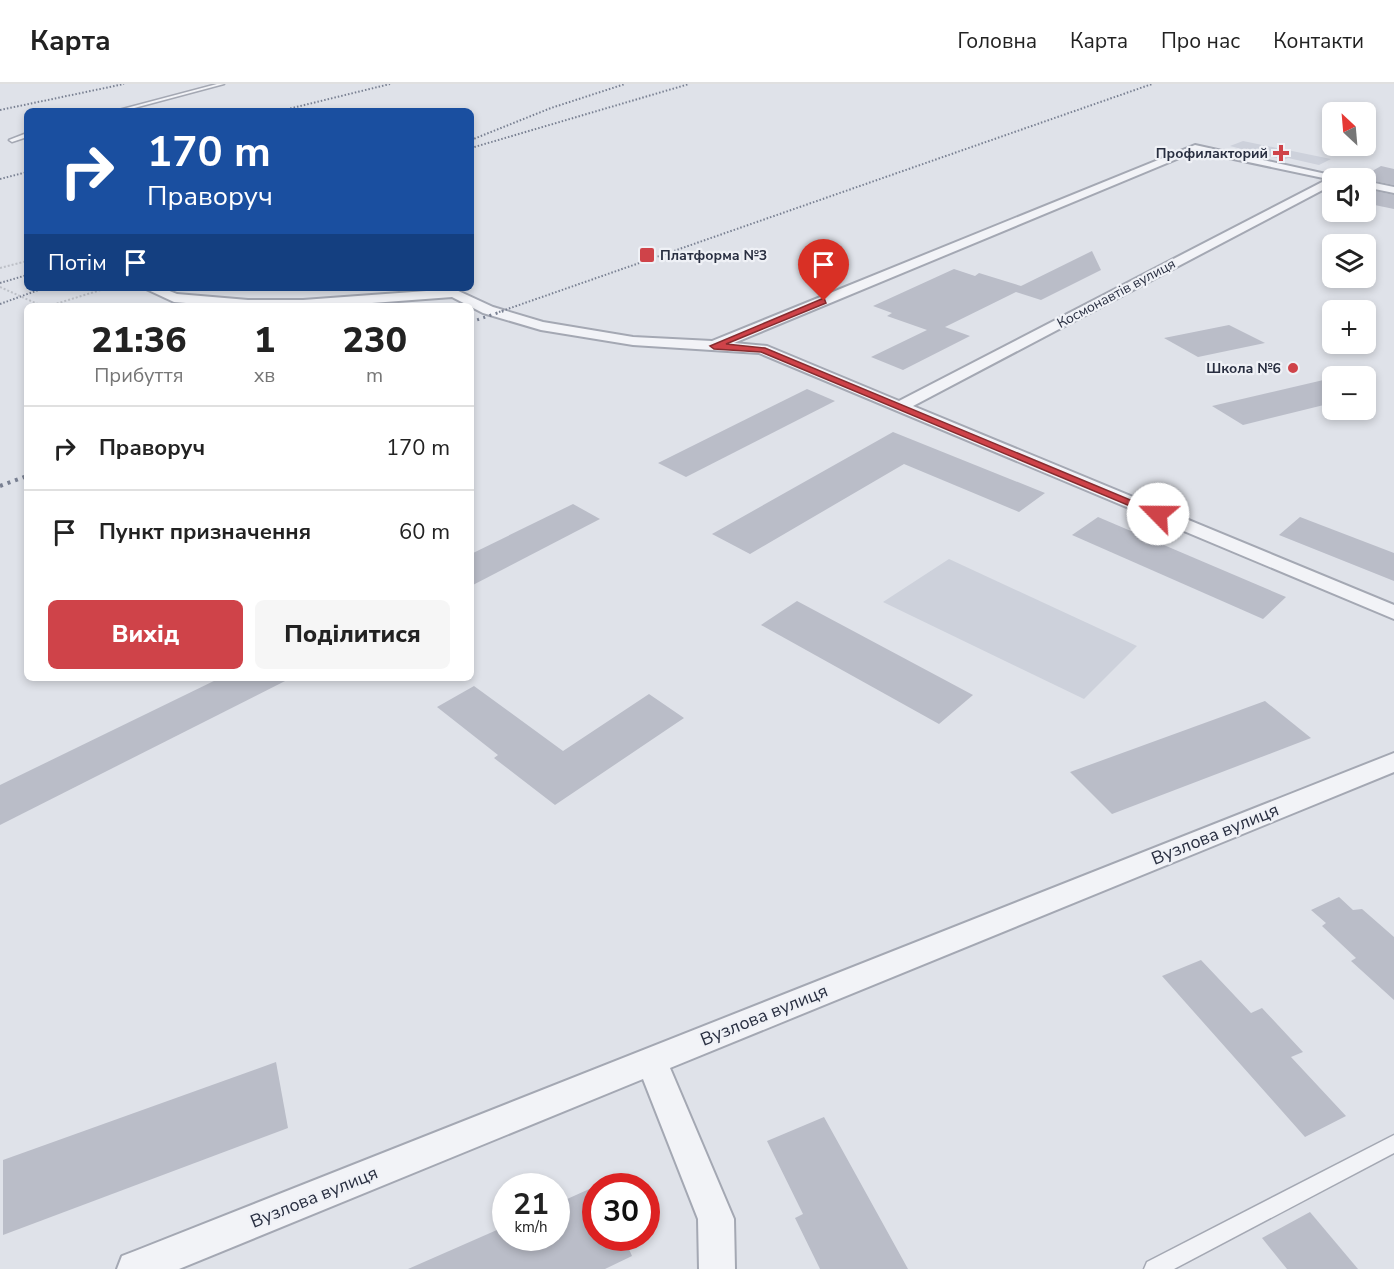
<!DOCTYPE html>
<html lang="uk">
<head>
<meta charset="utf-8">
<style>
  :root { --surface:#fff; --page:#f6f6f6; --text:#222; --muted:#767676; --line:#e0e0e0; --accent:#cf4349 }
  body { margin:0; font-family:"Nunito Sans",sans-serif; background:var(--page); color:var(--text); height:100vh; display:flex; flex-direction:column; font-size:22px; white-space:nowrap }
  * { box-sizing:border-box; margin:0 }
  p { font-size:20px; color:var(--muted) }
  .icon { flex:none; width:33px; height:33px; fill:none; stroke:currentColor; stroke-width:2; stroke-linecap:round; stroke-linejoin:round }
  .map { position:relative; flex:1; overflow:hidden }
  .drawer { position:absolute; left:24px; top:219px; width:450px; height:378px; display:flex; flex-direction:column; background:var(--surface); border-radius:9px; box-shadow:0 3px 9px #0003 }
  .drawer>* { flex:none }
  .hud { position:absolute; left:24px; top:24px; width:450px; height:183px; border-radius:9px; box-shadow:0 3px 9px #0003; background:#1a4fa0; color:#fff; overflow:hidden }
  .needle { width:39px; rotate:334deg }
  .tools { position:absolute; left:1322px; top:18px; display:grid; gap:12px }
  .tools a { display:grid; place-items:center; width:54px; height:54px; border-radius:9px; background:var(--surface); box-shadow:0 3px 9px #0003; font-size:30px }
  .speed { position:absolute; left:492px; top:1089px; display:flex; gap:12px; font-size:30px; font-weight:700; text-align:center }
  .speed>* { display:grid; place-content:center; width:78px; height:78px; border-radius:50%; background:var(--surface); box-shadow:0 3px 9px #0003; line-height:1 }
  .speed small { font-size:15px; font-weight:400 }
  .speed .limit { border:9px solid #d22; background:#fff; color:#111 }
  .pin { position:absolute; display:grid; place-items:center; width:51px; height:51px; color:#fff; margin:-62px -26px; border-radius:50% 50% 50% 0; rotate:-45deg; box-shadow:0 0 6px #0007 }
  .pin .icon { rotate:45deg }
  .me { position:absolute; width:66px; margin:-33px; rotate:293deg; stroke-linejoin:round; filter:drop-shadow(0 0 4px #0008) }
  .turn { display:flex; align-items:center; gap:21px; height:126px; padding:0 24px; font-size:27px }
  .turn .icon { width:78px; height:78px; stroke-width:2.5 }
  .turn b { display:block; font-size:42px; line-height:51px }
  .then { display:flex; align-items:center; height:57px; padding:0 24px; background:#0003; gap:12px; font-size:22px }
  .eta { display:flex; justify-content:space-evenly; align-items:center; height:102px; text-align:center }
  .eta b { font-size:36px; font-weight:800; line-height:42px }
  .primary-button { display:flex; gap:12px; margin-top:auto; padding:12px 24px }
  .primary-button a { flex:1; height:69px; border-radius:9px; background:var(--accent); color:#fff; font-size:24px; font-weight:800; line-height:69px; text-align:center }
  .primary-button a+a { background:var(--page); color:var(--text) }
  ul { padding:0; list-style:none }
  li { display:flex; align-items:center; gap:18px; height:84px; padding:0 24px; border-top:2px solid var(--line) }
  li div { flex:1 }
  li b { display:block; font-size:22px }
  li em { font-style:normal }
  header { display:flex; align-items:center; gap:36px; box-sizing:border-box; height:84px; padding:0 30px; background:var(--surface); border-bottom:2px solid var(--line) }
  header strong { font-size:28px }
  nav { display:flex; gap:33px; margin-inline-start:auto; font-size:21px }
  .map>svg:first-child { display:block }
  .built { fill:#cdd1db }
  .building { fill:#babdc8 }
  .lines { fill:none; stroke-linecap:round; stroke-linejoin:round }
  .service-casing { stroke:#a4a8b3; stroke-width:3 }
  .minor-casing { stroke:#a4a8b3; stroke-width:4 }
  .path { stroke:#bdc0c7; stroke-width:2; stroke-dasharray:2 2; stroke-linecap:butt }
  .service { fill:#f2f3f7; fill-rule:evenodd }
  .minor { fill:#f2f3f7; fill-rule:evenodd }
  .rail-far2 { stroke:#798092; stroke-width:2; stroke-dasharray:1.5 2; stroke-linecap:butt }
  .rail-far1 { stroke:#798092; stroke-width:3; stroke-dasharray:2 4.5; stroke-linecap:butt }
  .rail { stroke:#798092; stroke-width:4; stroke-dasharray:3 5; stroke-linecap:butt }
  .path-bridge { stroke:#bdc0c7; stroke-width:2; stroke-dasharray:2 2; stroke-linecap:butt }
  .route { fill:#cf4349; stroke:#872c2f; stroke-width:1.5 }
  .poi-dot { fill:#cf4349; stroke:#eff1f6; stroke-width:2 }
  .labels { text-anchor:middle; stroke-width:4.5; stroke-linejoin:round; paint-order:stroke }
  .far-poi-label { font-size:14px; font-weight:bold; fill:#282e40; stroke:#eff1f6; text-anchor:end }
  .far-street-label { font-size:14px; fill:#282e40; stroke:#eff1f6 }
  .near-street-label { font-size:18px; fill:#282e40; stroke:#eff1f6 }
</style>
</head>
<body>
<header>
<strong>Карта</strong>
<nav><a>Головна</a><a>Карта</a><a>Про нас</a><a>Контакти</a></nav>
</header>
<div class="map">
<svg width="1394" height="1185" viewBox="0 0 1394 1185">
  <rect width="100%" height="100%" fill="#dfe2e9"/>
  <g class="built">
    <path d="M 1243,57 L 1331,75 L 1319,81 L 1288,74 L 1284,76 L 1230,62 Z"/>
    <path d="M 949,475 L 1137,562 L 1084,615 L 883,518 Z"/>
  </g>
  <g class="building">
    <path d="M 1381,82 L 1394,85 L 1394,101 L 1360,94 Z"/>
    <path d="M 1365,105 L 1394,111 L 1394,125 L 1365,119 Z"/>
    <path d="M 1092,167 L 1101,186 L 1041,216 L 1016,208 L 945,243 L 970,252 L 903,286 L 871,273 L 927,246 L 887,232 L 892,229 L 873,222 L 954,185 L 975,192 L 979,189 L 1021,202 Z"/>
    <path d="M 1229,241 L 1265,259 L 1198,273 L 1164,254 Z"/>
    <path d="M 1332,294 L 1332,319 L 1243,341 L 1212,322 Z"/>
    <path d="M 807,305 L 835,317 L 686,393 L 658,379 Z"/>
    <path d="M 893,348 L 1045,409 L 1019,428 L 904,380 L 750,470 L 712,450 Z"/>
    <path d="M 573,420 L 600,435 L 471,502 L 471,470 Z"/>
    <path d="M 1098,433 L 1286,513 L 1263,535 L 1072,451 Z"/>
    <path d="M 1300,433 L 1394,469 L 1394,497 L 1279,451 Z"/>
    <path d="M 797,517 L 973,611 L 939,640 L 761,541 Z"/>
    <path d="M 220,594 L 291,594 L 0,741 L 0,701 Z"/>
    <path d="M 474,602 L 563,667 L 649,610 L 684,634 L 555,721 L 494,674 L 498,671 L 437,623 Z"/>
    <path d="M 1265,617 L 1311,654 L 1112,730 L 1070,688 Z"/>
    <path d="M 1339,813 L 1353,826 L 1362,825 L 1394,853 L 1394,916 L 1351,877 L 1356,874 L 1322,842 L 1326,839 L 1311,826 Z"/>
    <path d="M 1201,876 L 1251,929 L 1262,924 L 1303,968 L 1291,973 L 1346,1032 L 1305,1053 L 1162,892 Z"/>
    <path d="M 276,978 L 288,1044 L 3,1151 L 3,1076 Z"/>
    <path d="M 824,1033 L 908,1185 L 820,1185 L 795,1134 L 803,1130 L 767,1057 Z"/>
    <path d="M 596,1102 L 596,1154 L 624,1154 L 632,1172 L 605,1185 L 408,1185 L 506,1142 L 506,1154 L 556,1154 L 556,1120 Z"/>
    <path d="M 1310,1128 L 1358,1185 L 1287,1185 L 1262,1154 Z"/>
  </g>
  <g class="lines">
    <defs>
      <g id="service">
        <path d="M 217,0 L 224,0 L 123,27 L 115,27 Z"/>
        <path d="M 27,49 L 27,53 L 12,58 L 9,56 Z"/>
        <path d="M 1394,1051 L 1394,1069 L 1174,1185 L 1144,1185 L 1147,1178 Z"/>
      </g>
      <g id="minor">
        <path d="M 1195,61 L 1344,94 L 1332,94 L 1332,101 L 913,322 L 1394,521 L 1394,535 L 759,269 L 633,261 L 541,246 L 483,229 L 452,213 L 332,222 L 222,222 L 174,218 L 144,204 L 162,204 L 177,210 L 248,216 L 303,216 L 454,205 L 493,223 L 543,238 L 633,253 L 712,257 ZM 1196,67 L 1328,95 L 899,317 L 767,262 L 734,259 Z"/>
        <path d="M 1365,97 L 1394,103 L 1394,109 L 1365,103 Z"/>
        <path d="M 1394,669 L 1394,688 L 670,984 L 734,1135 L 735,1185 L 699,1185 L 698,1135 L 643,995 L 179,1185 L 117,1185 L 122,1172 L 135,1167 Z"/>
      </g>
    </defs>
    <use href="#service" class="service-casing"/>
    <use href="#minor" class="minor-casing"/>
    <g class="path">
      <path d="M 0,184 L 27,177"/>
      <path d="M 49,222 L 107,204"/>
    </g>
    <use href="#service" class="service"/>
    <use href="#minor" class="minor"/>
    <g class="rail-far2">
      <path d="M 0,26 L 124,0"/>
      <path d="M 280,27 L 390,0"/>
      <path d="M 471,56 L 551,24 L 625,0"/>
      <path d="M 471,64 L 689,0"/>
      <path d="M 0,95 L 27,88"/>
      <path d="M 0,199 L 27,191"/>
      <path d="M 0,220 L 44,204"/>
      <path d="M 499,228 L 1152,0"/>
    </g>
    <path class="rail-far1" d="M 471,238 L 503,227"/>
    <path class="rail" d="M 0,402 L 27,392"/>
    <path class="path-bridge" d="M 0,203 L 42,222"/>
  </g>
  <path class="route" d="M 824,214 L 826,219 L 726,260 L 765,264 L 1164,430 L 1154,432 L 761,268 L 714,265 L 710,262 Z"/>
  <g class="poi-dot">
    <path d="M1278 60h6v6h6v6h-6v6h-6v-6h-6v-6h6z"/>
    <rect x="639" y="163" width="16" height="16" rx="3"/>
    <circle cx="1293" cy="284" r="6"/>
  </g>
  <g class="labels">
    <g class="far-poi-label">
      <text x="1268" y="74">Профилакторий</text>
      <text x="660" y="176" text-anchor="start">Платформа №3</text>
      <text x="1281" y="289">Школа №6</text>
    </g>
    <g class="far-street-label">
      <text transform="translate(1116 209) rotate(-28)" y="5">Космонавтів вулиця</text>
    </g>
    <g class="near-street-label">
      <text transform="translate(1215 750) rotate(-22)" y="6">Вузлова вулиця</text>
      <text transform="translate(764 931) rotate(-22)" y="6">Вузлова вулиця</text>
      <text transform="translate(314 1113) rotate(-22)" y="6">Вузлова вулиця</text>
    </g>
  </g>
</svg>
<div class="tools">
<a><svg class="needle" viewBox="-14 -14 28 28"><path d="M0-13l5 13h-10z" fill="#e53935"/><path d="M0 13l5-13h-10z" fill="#767676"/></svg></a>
<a><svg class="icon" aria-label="sound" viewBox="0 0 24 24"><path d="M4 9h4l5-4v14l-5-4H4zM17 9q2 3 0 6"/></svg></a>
<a><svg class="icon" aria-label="layers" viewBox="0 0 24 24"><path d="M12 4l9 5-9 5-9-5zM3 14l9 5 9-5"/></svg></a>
<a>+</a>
<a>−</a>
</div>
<div class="speed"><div>21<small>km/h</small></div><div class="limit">30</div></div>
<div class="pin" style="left:824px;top:217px;background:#d93025"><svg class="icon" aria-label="arrive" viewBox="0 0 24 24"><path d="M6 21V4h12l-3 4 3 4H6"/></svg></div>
<svg class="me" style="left:1158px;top:430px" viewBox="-20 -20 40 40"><circle r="19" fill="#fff"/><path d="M0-13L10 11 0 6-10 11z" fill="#cf4349"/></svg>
<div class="hud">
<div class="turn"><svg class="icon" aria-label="right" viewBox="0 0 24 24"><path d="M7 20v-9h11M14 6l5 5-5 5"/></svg><div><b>170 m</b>Праворуч</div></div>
<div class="then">Потім<svg class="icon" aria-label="arrive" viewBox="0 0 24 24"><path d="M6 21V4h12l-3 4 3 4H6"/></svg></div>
</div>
<section class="drawer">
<div class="eta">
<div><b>21:36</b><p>Прибуття</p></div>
<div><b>1</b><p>хв</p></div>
<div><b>230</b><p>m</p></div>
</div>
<ul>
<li><svg class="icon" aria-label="right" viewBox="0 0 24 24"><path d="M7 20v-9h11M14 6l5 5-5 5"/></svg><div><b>Праворуч</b></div><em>170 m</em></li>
<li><svg class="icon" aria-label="arrive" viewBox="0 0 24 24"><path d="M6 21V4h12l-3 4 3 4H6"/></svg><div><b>Пункт призначення</b></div><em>60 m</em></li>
</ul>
<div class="primary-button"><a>Вихід</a><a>Поділитися</a></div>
</section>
</div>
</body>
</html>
